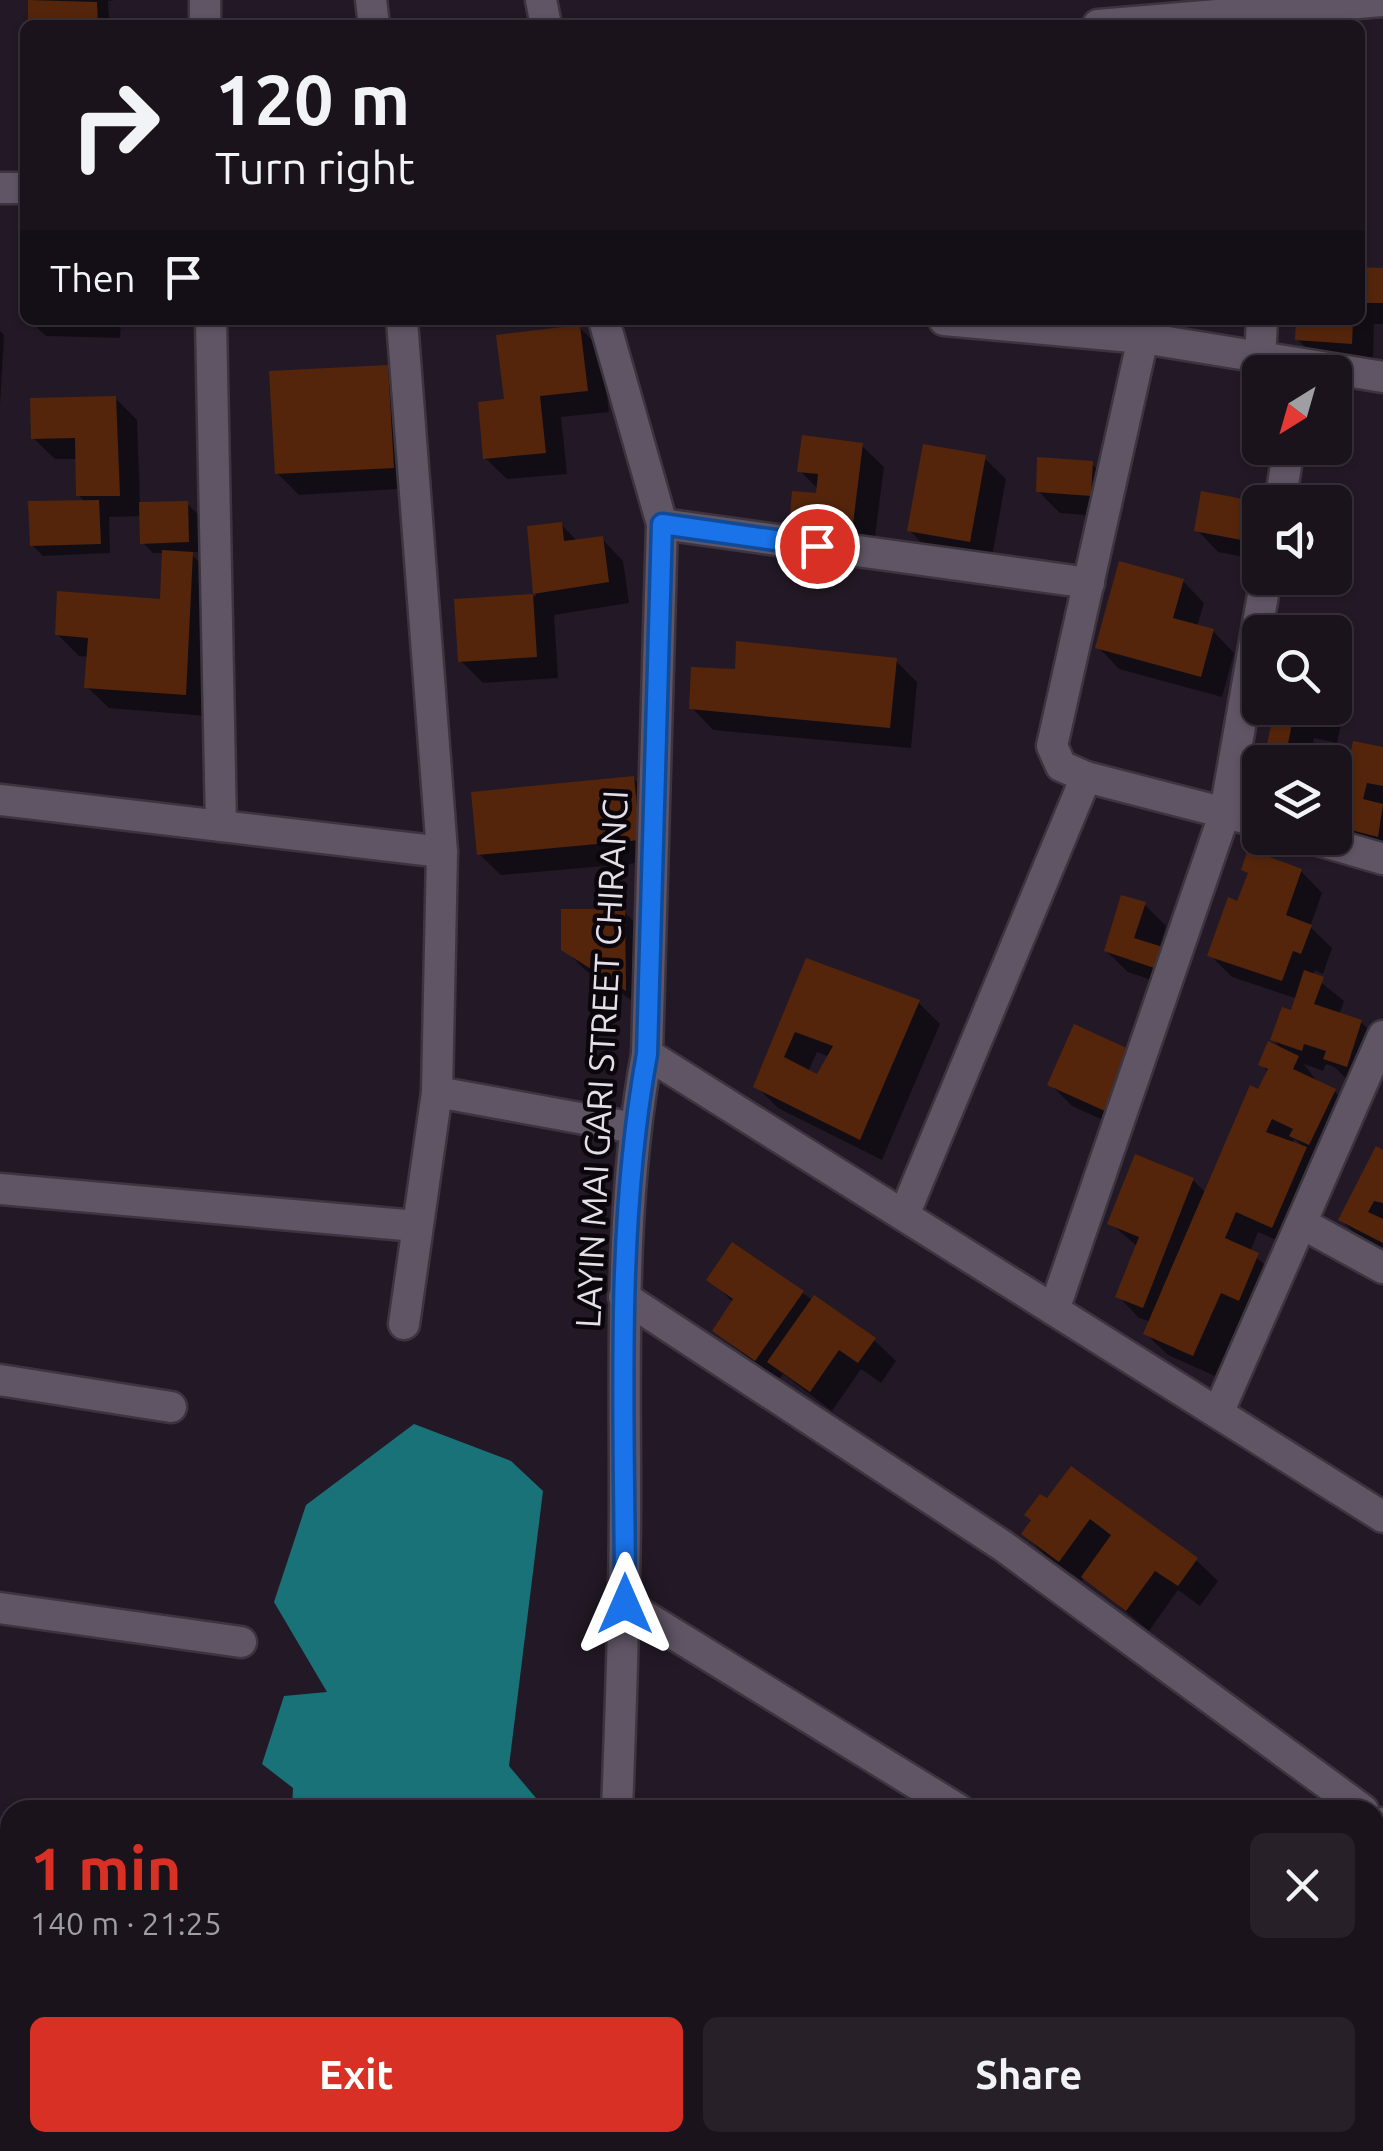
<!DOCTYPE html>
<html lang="en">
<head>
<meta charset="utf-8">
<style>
  :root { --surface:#1a131c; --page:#272029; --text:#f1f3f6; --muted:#9f9ea3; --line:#38323b; --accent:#d93025 }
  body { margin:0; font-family:Ubuntu,sans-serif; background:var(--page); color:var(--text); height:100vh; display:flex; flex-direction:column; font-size:38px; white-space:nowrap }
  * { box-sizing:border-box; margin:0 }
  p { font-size:32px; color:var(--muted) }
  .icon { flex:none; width:55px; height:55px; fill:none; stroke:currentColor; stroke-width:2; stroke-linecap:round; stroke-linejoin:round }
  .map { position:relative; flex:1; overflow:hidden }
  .details { position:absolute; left:0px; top:1800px; width:1385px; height:352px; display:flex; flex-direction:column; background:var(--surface); border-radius:30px 30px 0 0; box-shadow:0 2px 8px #0004,0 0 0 2px var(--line) }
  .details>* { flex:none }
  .banner { position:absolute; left:20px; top:20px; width:1345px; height:305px; border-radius:15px; box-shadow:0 2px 8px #0004,0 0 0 2px var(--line); background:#1a131c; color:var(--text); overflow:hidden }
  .needle { width:65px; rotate:217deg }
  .tools { position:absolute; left:1242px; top:355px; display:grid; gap:20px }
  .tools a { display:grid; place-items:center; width:110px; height:110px; border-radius:15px; background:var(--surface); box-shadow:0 2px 8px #0004,0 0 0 2px var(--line); font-size:50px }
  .pin { position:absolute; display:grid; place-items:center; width:85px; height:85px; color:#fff; margin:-42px; border:5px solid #fff; border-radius:50%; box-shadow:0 2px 10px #0007 }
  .me { position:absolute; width:110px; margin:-55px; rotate:0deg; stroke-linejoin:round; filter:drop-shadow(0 0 8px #0008) }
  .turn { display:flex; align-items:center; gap:35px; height:210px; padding:0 30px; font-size:45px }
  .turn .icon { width:130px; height:130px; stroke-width:2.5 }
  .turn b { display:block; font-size:70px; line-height:85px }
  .then { display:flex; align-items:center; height:95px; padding:0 30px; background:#0003; gap:20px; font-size:38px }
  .round { display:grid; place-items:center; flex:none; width:105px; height:105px; border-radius:15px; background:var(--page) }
  .headline { display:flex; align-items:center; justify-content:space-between; height:170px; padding:0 30px }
  h1 { font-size:60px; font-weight:700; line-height:75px; color:var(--accent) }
  .cta { display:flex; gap:20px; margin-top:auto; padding:20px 30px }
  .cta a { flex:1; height:115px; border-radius:15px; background:var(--accent); color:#fff; font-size:40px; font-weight:700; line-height:115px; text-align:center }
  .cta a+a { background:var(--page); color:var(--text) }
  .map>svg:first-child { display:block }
  .water { fill:#197277 }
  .shadow { fill:#0007; fill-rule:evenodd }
  .building { fill:#54250b; fill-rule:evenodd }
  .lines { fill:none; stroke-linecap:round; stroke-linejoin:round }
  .street-casing { stroke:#3c353f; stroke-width:35 }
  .street { stroke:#605565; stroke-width:30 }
  .route-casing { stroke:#114b97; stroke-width:25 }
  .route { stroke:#1a73e8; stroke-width:18 }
  .labels { text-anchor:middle; stroke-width:9; stroke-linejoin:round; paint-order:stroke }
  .street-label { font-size:35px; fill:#e5dee8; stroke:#0a060b }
</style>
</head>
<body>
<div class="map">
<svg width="1383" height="2151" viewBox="0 0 1383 2151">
  <rect width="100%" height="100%" fill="#231926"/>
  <path class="water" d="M 414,1424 L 511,1461 L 543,1491 L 509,1766 L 541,1804 L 538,1810 L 292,1810 L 293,1788 L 262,1764 L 284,1696 L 327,1692 L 274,1602 L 306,1505 Z"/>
  <g class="shadow">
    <path d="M 30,0 L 115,0 L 108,1 L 109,17 L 117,25 L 31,25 Z"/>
    <path d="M 22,122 L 25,122 L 25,154 L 21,150 Z"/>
    <path d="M 1360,270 L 1383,270 L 1383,324 L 1374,324 L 1373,364 L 1319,361 L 1297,339 L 1298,320 L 1360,320 Z"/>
    <path d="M 29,320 L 121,320 L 120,338 L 46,336 Z"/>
    <path d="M 579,327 L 601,349 L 609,412 L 561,417 L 567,474 L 507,479 L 485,458 L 507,402 Z"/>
    <path d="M 0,331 L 4,335 L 0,406 Z"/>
    <path d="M 387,367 L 409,389 L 414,488 L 299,495 L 277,473 Z"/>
    <path d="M 115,398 L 137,420 L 140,504 L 187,504 L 198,514 L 199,552 L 189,552 L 202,565 L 200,613 L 213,626 L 206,716 L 109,708 L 87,687 L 89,657 L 79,656 L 57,634 L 167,602 L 164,553 L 153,553 L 142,542 L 142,516 L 109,517 L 110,553 L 43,556 L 32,545 L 86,503 L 78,495 L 78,459 L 55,459 L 33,438 Z"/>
    <path d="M 862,446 L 884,467 L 874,544 L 814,536 L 792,514 L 818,496 L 819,490 L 800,471 Z"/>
    <path d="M 984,458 L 1006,479 L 991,562 L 931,552 L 909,530 Z"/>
    <path d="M 1092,464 L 1113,486 L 1112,517 L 1060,513 L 1038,491 Z"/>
    <path d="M 1258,504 L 1260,560 L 1218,552 L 1197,530 Z"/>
    <path d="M 561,524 L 578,542 L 602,539 L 623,561 L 629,603 L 554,615 L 558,678 L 483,683 L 461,661 L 456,601 L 536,596 L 530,528 Z"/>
    <path d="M 1183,581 L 1204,603 L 1197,627 L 1213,631 L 1234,653 L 1222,697 L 1119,669 L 1098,647 Z"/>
    <path d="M 1294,621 L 1329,626 L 1351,648 L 1348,670 L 1335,668 L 1335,632 L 1292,632 Z"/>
    <path d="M 896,661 L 917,682 L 911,748 L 713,730 L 692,708 L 737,672 Z"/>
    <path d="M 1277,708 L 1331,708 L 1342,719 L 1337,743 L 1314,738 L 1310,759 L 1314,762 L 1266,762 Z"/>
    <path d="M 1383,750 L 1383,853 L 1358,847 L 1336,825 Z"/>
    <path d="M 634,779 L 655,801 L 661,861 L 501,875 L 479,854 Z"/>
    <path d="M 1244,869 L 1301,871 L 1322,893 L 1310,927 L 1332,948 L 1323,974 L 1315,970 L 1313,976 L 1344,1001 L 1339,1015 L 1361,1022 L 1383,1044 L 1348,1080 L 1334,1067 L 1326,1064 L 1323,1071 L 1304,1064 L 1318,1083 L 1334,1091 L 1356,1112 L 1294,1248 L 1258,1232 L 1250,1252 L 1279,1277 L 1261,1321 L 1243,1313 L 1215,1376 L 1168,1355 L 1146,1334 L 1151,1322 L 1139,1318 L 1118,1296 L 1138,1247 L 1110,1223 L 1193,1180 L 1206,1193 L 1269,1073 L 1261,1064 L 1284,1051 L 1273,1040 L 1293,1014 L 1298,999 L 1232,977 L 1210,955 L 1239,904 L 1249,875 ZM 1294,1139 L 1297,1141 L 1306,1149 L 1292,1144 Z"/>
    <path d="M 1144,904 L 1166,926 L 1159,949 L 1186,972 L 1181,990 L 1128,972 L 1106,951 Z"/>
    <path d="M 624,912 L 646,933 L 647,1010 L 586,971 L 564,949 Z"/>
    <path d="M 807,961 L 919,1003 L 940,1024 L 882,1160 L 778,1108 L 756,1086 ZM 817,1052 L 830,1057 L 818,1077 L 808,1072 Z"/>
    <path d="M 1130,1052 L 1152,1073 L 1127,1131 L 1072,1106 L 1050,1084 Z"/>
    <path d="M 1383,1153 L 1383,1252 L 1363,1242 L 1341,1220 Z"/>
    <path d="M 709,1279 L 802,1293 L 874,1340 L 896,1361 L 881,1383 L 861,1369 L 832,1411 L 783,1374 L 778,1381 L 715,1331 L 734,1303 Z"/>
    <path d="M 1041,1497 L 1196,1560 L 1218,1581 L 1200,1606 L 1178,1590 L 1149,1631 L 1085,1577 L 1082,1581 L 1045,1555 L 1024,1534 Z"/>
  </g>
  <g class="building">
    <path d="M 28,0 L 97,2 L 98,25 L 28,25 Z"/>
    <path d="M 1360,267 L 1383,268 L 1383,303 L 1360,303 Z"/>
    <path d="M 1296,320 L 1353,320 L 1352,344 L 1295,340 Z"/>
    <path d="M 580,325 L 588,391 L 540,396 L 546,453 L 483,459 L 478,402 L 504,399 L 496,335 Z"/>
    <path d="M 388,365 L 394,468 L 275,474 L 269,371 Z"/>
    <path d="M 116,396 L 120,496 L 76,496 L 75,438 L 31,439 L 30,398 Z"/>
    <path d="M 802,435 L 863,443 L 853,524 L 790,515 L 792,491 L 816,493 L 818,474 L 797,472 Z"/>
    <path d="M 923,444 L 986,455 L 970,542 L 907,531 Z"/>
    <path d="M 1037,457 L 1093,461 L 1091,496 L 1036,492 Z"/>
    <path d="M 1201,491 L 1259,502 L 1252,542 L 1194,531 Z"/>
    <path d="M 99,500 L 101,544 L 30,546 L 28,501 Z"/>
    <path d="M 188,501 L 189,542 L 140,544 L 139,502 Z"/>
    <path d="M 562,522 L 564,541 L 603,536 L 609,582 L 533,594 L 527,526 Z"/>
    <path d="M 162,550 L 193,552 L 186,695 L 84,688 L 88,638 L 55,635 L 57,591 L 160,599 Z"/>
    <path d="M 1119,561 L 1184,579 L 1173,618 L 1214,629 L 1201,677 L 1095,648 Z"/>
    <path d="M 533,594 L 537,657 L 458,662 L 454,599 Z"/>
    <path d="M 1292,619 L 1330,624 L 1329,632 L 1290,632 Z"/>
    <path d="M 736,641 L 897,658 L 890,728 L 689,709 L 691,667 L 735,669 Z"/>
    <path d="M 1275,708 L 1319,708 L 1316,723 L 1293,718 L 1287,749 L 1309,754 L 1307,762 L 1263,762 Z"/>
    <path d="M 1353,741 L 1383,747 L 1383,786 L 1367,783 L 1363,799 L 1383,804 L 1378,837 L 1335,826 Z"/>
    <path d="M 634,776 L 640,840 L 477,855 L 471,792 Z"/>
    <path d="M 1248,849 L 1302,869 L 1286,915 L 1312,925 L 1301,954 L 1293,951 L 1282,981 L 1207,956 L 1228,897 L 1237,901 L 1248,873 L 1241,870 Z"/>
    <path d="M 1121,895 L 1146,902 L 1134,938 L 1166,948 L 1160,970 L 1104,951 Z"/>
    <path d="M 561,909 L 625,909 L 626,991 L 561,950 Z"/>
    <path d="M 806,958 L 920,1000 L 860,1140 L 753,1087 ZM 795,1032 L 833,1046 L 817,1074 L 784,1057 Z"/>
    <path d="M 1304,970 L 1324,977 L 1314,1004 L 1362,1020 L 1347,1067 L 1323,1059 L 1326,1051 L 1304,1044 L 1302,1051 L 1270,1040 L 1282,1007 L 1291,1010 Z"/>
    <path d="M 1074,1024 L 1131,1050 L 1105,1111 L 1047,1085 Z"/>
    <path d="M 1268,1041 L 1299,1056 L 1293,1069 L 1336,1089 L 1309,1145 L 1289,1136 L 1293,1129 L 1272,1119 L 1266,1132 L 1307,1147 L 1272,1228 L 1236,1212 L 1225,1238 L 1259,1253 L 1239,1301 L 1221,1293 L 1193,1356 L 1143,1334 L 1250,1085 L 1258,1089 L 1268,1069 L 1258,1065 Z"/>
    <path d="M 1376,1146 L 1383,1150 L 1383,1203 L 1374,1201 L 1368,1212 L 1383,1219 L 1383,1243 L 1338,1220 Z"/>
    <path d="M 1135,1154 L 1194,1178 L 1143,1308 L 1115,1297 L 1139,1237 L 1107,1224 Z"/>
    <path d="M 732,1242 L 804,1291 L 755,1361 L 712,1331 L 733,1299 L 706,1280 Z"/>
    <path d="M 814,1295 L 876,1338 L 858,1363 L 839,1350 L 810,1392 L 767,1362 Z"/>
    <path d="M 1071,1466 L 1198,1558 L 1178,1586 L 1155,1571 L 1126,1611 L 1081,1577 L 1111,1535 L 1090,1519 L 1059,1562 L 1021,1534 L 1031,1520 L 1024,1515 L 1040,1494 L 1047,1498 Z"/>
  </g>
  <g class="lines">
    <defs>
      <g id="street">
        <path d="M 205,0 L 205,25"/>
        <path d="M 371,0 L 374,25"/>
        <path d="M 541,0 L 546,25"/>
        <path d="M 1098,25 L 1383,1"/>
        <path d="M 0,188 L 25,188"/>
        <path d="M 211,320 L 221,826"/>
        <path d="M 402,320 L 442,852 L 437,1092 L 404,1324"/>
        <path d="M 604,320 L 662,524 L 647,1054 C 620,1200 625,1349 625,1497 C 625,1601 621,1705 617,1810"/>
        <path d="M 944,320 L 1143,338 L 1383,377"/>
        <path d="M 1260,357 L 1262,320"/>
        <path d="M 1280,502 L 1289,448"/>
        <path d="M 662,524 L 1089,583"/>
        <path d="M 1086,777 L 1260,822"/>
        <path d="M 0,800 L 442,852"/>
        <path d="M 1311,838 L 1383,859"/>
        <path d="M 647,1054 L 1383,1517"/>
        <path d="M 437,1092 L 634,1128"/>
        <path d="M 0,1189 L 416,1226"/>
        <path d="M 904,1215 L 1086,777 L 1061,766 L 1052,746 L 1143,338"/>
        <path d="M 1303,1224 L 1383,1268"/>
        <path d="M 624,1297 L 1003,1546 L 1363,1810"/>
        <path d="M 1054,1310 L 1225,812 L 1266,578"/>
        <path d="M 0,1380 L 171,1407"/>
        <path d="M 1218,1413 L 1383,1036"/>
        <path d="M 625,1604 L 959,1810"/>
        <path d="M 0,1608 L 241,1642"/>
        <path d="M 1375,1830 L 1383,1823"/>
        <path d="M 334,2151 L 336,2142"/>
        <path d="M 601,2151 L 602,2142"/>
        <path d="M 927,2151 L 939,2142"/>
        <path d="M 1213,2151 L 1215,2142"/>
      </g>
    </defs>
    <use href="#street" class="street-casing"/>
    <use href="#street" class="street"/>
  </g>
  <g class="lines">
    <defs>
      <path id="route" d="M 625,1604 C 625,1421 614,1235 647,1054 L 662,524 L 817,546"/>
    </defs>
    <use href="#route" class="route-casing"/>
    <use href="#route" class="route"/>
  </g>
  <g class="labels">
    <g class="street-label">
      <text transform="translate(602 1059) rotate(-87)" y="12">LAYIN MAI GARI STREET CHIRANCI</text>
    </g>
  </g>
</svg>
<div class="tools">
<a><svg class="needle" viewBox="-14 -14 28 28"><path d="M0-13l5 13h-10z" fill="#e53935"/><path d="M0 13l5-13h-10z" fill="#9f9ea3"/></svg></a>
<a><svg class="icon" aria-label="sound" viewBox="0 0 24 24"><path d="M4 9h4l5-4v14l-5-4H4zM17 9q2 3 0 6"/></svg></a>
<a><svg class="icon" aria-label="search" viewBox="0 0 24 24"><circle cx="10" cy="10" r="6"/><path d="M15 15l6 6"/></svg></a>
<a><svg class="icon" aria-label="layers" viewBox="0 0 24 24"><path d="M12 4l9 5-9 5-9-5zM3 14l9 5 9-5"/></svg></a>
</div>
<div class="pin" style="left:817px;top:546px;background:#d93025"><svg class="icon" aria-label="arrive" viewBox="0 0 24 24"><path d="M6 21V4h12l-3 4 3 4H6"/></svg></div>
<svg class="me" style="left:625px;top:1604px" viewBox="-20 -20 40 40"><path d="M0-17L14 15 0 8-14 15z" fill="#1a73e8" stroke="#fff" stroke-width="4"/></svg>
<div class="banner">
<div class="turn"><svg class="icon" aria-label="right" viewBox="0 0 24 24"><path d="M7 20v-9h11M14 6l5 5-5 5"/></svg><div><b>120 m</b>Turn right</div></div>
<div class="then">Then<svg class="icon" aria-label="arrive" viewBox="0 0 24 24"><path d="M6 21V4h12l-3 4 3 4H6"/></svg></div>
</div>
<section class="details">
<div class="headline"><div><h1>1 min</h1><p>140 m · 21:25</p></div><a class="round"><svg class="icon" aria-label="close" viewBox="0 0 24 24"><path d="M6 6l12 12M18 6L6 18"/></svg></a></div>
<div class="cta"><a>Exit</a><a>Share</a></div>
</section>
</div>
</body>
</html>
